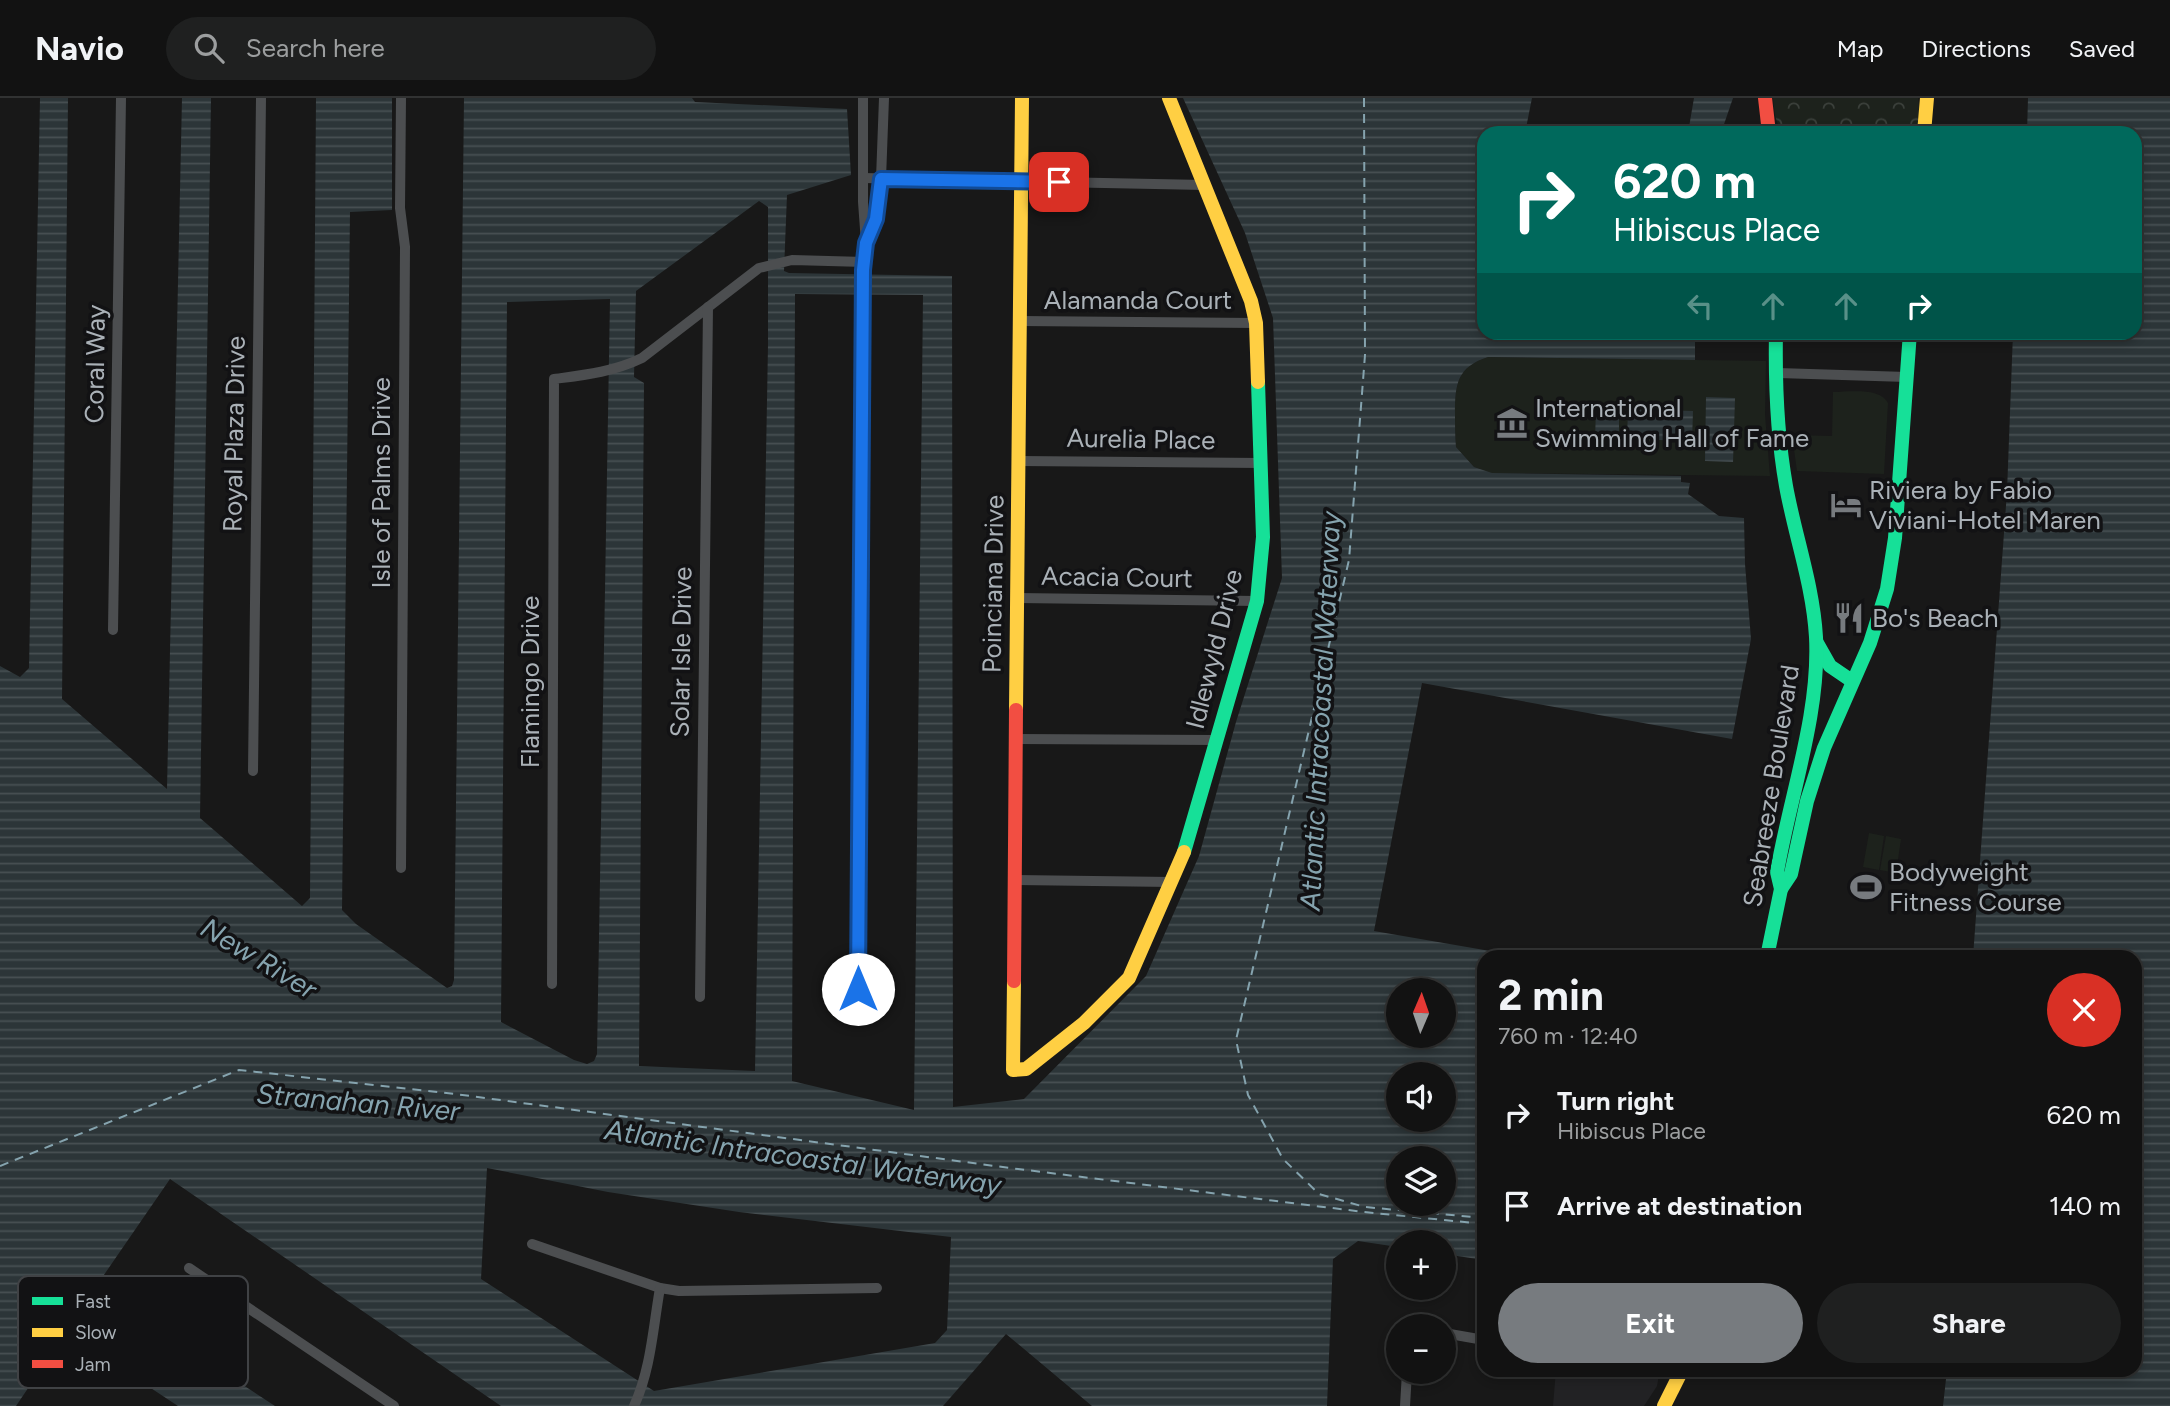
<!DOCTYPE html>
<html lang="en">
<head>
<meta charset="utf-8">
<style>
  :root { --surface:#121212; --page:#1f2020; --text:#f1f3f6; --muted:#9c9e9f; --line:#313232; --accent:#777b7f }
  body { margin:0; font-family:Figtree,sans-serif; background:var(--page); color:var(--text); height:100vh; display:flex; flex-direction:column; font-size:26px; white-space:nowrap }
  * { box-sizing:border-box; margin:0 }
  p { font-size:23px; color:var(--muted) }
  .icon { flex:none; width:38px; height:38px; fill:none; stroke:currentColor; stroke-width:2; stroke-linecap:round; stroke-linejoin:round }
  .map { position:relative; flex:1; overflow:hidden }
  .drawer { position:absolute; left:1477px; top:852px; width:665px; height:427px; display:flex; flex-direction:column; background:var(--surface); border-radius:21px; box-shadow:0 4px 10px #0003,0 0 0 2px var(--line) }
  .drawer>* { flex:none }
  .hud { position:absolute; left:1477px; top:28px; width:665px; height:214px; border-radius:21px; box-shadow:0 4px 10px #0003,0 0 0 2px var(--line); background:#00695c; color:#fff; overflow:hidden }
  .needle { width:46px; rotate:2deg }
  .buttons { position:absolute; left:1386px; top:880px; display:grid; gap:14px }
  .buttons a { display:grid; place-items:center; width:70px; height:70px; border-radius:50%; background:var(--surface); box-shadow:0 4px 10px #0003,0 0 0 2px var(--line); font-size:35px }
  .pin { position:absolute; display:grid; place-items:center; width:60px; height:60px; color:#fff; margin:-30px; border-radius:14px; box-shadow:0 4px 10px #0006 }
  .me { position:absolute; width:77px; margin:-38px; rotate:0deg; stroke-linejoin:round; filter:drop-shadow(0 0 5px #0008) }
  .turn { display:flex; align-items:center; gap:24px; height:147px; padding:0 21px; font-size:32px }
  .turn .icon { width:91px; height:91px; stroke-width:2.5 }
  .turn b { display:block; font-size:49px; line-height:60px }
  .lanes { display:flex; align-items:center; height:66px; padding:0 21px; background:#0003; justify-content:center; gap:35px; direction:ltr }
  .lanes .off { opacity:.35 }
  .round { display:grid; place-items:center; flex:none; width:74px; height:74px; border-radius:37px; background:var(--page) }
  .summary { display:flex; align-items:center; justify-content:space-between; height:119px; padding:0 21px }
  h1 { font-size:42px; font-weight:700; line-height:52px }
  .action { display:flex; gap:14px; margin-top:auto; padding:14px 21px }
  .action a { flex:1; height:80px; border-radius:42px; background:var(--accent); color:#fff; font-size:28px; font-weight:700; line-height:80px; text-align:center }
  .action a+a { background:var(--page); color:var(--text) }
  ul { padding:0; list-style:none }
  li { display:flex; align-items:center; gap:21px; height:91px; padding:0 21px }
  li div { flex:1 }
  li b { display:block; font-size:26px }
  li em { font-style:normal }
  header { display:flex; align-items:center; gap:42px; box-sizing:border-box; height:98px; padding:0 35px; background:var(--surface); border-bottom:2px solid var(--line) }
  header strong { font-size:33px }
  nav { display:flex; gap:38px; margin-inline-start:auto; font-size:24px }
  .search { width:490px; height:63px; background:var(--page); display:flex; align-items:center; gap:18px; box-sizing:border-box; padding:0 24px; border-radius:38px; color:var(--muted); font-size:26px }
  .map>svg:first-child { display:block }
  .built { fill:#222224 }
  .grass { fill:#1d221c }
  .park { fill:url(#park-crowns) }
  .water { fill:url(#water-rules); fill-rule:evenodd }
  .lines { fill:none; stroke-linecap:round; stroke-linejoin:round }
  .ferry { stroke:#85a3ae; stroke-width:2; stroke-dasharray:9 7; stroke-linecap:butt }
  .street { stroke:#4c4e50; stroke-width:10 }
  .fast { stroke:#16e098; stroke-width:14 }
  .slow { stroke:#ffcf43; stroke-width:14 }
  .jam { stroke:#f24e42; stroke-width:14 }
  .route-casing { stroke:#114b97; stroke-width:18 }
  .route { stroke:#1a73e8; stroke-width:12 }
  .labels { text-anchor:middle; stroke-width:7; stroke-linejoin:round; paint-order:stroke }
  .street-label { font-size:26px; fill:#aab1b7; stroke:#121214 }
  .poi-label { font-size:26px; fill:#aab1b7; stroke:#121214; text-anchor:start }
  .water-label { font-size:28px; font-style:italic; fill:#85a3ae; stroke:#121214 }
  .key { fill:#121214; stroke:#404245; stroke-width:2 }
  .key-label { font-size:19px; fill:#aab1b7 }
</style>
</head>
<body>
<header>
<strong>Navio</strong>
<div class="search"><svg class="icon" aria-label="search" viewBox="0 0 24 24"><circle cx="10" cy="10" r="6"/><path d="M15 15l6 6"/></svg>Search here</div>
<nav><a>Map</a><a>Directions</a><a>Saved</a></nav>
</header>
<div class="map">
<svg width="2170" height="1308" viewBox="0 0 2170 1308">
  <defs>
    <pattern id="park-crowns" width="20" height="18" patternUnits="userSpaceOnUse" patternTransform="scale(1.75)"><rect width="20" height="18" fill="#1d221c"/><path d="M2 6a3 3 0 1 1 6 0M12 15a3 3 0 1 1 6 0" fill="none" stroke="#3b403b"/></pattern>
    <pattern id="water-rules" width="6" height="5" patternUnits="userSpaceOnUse" patternTransform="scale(1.75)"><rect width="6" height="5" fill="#2c3538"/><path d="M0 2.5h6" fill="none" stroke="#485053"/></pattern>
  </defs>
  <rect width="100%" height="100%" fill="#181818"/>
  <path class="built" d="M 1556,1272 L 1657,1272 L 1659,1277 L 1657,1288 L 1644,1308 L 1553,1308 Z"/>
  <g class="grass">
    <path d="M 1488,259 L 1766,263 L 1765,317 L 1770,378 L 1491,375 L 1474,369 L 1456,349 C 1455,338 1455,327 1455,316 C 1455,286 1457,269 1488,259 Z"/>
    <path d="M 1833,294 C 1849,294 1880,289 1888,305 L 1884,376 L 1797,373 L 1792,337 L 1832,338 Z"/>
    <path d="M 1869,735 L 1884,738 L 1879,772 L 1863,769 Z"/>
    <path d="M 1886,738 L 1901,741 L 1896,775 L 1880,772 Z"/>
  </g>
  <path class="park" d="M 1773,0 L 1918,0 L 1920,15 L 1917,35 L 1877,35 L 1873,32 L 1829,32 L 1823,35 L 1785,35 C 1774,26 1775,13 1773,0 Z"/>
  <g class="water">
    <path d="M 40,0 L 68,0 L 62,601 L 167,691 L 182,0 L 211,0 L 200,720 L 302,808 L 310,800 L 316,0 L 392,0 L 392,112 L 350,114 L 342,812 L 356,826 L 447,890 L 452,888 L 454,882 L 464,0 L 692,0 L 695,4 L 847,11 L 851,77 L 787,97 L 784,173 L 789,175 L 952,178 L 953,1009 L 1024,1001 L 1146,878 L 1199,758 L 1236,624 L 1282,480 L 1273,220 L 1245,135 L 1183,0 L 1532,0 L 1525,35 L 1484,35 L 1484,234 L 1695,235 L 1695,262 L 1488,259 C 1457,269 1455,286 1455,316 C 1455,327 1455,338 1456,349 L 1474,369 L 1492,375 L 1681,378 L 1681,384 L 1690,385 L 1688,396 L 1719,418 L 1744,420 L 1745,466 L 1751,541 L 1732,641 L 1422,585 L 1374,833 L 1525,859 L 1484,859 L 1484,1162 L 1444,1156 L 1444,1144 L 1398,1144 L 1398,1149 L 1358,1143 L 1333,1161 L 1327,1308 L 1092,1308 L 1006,1236 L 943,1308 L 501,1308 L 170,1081 L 97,1187 L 173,1241 L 275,1308 L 178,1308 L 66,1234 L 16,1308 L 0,1308 L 0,568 L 20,579 L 29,570 ZM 759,103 L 768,109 L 768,247 L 755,973 L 639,968 L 644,285 L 634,279 L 636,193 ZM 795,196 L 923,197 L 914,1012 L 792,983 ZM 610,201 L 597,956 L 594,963 L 587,966 L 574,962 L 501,924 L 507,204 ZM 1398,892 L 1444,892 L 1444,938 L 1398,938 ZM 1398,976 L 1444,976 L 1444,1022 L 1398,1022 ZM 1398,1060 L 1444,1060 L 1444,1106 L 1398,1106 ZM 487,1070 L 608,1094 L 739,1114 L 951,1139 L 947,1232 L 935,1245 L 654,1293 L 481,1181 Z"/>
    <path d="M 1694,0 L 1733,0 L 1721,35 L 1688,35 Z"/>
    <path d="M 2028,0 L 2170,0 L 2170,1308 L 1943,1308 L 1947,1272 L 2135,1272 L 2135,859 L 1973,859 L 2007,394 L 2013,235 L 2135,234 L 2135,35 L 2027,35 Z"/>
    <path d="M 1706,299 L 1735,300 L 1733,364 L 1705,363 Z"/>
    <path d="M 1596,311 L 1619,311 L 1619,342 L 1595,342 Z"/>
    <path d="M 1628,311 L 1693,313 L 1692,343 L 1627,341 Z"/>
  </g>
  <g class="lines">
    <g class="ferry">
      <path d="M 1364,0 L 1365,257 L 1349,462 L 1236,942 L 1248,997 L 1283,1061 L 1319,1096 L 1365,1109 L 1484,1120"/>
      <path d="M 0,1068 L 239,972 L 455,996 L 1010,1070 L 1364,1114 L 1484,1126"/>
    </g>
    <g class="street">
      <path d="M 401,0 L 400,110 L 405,149 L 401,770"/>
      <path d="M 863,80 L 1205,87"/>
      <path d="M 867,142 L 876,121 L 881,81 L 884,0"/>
      <path d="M 1020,223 L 1256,225"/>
      <path d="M 1776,275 L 1907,279"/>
      <path d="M 1019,363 L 1262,365"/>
      <path d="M 1017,500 L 1257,503"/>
      <path d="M 113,532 L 121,0"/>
      <path d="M 1015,641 L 1217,642"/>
      <path d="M 253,673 L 261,0"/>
      <path d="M 1015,782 L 1172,784"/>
      <path d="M 552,886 L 554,281 C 585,277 613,274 642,260 L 759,170 L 792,162 L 865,164"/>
      <path d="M 858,891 L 862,203 L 866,145 L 863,104 L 863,0"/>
      <path d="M 700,899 L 708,209"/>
      <path d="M 532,1146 L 660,1190 L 679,1193 L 877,1190"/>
      <path d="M 189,1170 L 394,1308"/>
      <path d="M 1444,1235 L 1484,1242"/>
      <path d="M 634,1308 C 651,1271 653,1230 660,1190"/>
      <path d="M 1405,1308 L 1407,1274"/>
    </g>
    <g class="fast">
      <path d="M 1817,545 L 1830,568 L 1852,583"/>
      <path d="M 1184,754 L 1257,503 L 1263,439 L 1258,284"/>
      <path d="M 1781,791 L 1791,776 L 1807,703 L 1824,650 L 1870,545 L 1887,491 L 1895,440 L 1910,234"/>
      <path d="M 1767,859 L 1781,791 L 1777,774 C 1790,698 1820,616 1816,539 C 1813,487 1795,438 1786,388 C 1777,337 1775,286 1776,234"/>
    </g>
    <g class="slow">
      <path d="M 1169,0 L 1251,203 L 1256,225 L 1258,284"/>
      <path d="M 1924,35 L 1927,0"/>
      <path d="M 1016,612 L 1022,0"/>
      <path d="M 1014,883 L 1013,972 L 1026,971 L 1084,925 L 1129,880 L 1184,754"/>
      <path d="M 1664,1308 L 1682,1272"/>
    </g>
    <g class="jam">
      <path d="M 1765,0 L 1769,35"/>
      <path d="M 1014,883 L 1016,612"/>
    </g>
  </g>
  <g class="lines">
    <defs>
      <path id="route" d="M 858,891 L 863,172 L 866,145 L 876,121 L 881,81 L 1059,84"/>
    </defs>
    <use href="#route" class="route-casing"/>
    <use href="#route" class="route"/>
  </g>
  <defs>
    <symbol id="museum-bare" viewBox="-9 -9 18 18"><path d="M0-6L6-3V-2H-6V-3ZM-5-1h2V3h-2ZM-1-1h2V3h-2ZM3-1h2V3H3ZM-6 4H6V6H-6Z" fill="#777b7f" stroke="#121214" stroke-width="2.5" paint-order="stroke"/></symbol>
    <symbol id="hotel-bare" viewBox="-9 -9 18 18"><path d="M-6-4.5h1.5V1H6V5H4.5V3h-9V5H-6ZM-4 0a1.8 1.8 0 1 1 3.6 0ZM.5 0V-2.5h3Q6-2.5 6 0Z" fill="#777b7f" stroke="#121214" stroke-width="2.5" paint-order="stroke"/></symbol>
    <symbol id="restaurant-bare" viewBox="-9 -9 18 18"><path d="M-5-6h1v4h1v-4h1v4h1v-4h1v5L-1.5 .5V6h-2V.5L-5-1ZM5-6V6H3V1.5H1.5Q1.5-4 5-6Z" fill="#777b7f" stroke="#121214" stroke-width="2.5" paint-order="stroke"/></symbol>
    <symbol id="stadium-bare" viewBox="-9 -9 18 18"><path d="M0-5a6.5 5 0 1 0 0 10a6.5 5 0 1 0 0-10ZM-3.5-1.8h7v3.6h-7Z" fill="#777b7f" stroke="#121214" stroke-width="2.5" paint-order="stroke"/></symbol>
  </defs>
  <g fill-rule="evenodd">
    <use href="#museum-bare" x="1490" y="303" width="44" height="44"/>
    <use href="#hotel-bare" x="1824" y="385" width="44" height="44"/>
    <use href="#restaurant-bare" x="1827" y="498" width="44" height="44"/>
    <use href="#stadium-bare" x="1844" y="767" width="44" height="44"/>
  </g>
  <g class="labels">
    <g class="street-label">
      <text x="1138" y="211">Alamanda Court</text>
      <text transform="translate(95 266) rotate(-89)" y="9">Coral Way</text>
      <text transform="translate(234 336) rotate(-89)" y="9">Royal Plaza Drive</text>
      <text transform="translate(1141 341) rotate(1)" y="9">Aurelia Place</text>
      <text transform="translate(381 385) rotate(-90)" y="9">Isle of Palms Drive</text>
      <text transform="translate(1117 479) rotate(1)" y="9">Acacia Court</text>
      <text transform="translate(993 486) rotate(-89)" y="9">Poinciana Drive</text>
      <text transform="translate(1214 551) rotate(-76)" y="9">Idlewyld Drive</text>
      <text transform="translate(681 554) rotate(-89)" y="9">Solar Isle Drive</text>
      <text transform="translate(530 584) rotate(-90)" y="9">Flamingo Drive</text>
      <text transform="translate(1771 688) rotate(-81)" y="9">Seabreeze Boulevard</text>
    </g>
    <g class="poi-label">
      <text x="1535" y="319">International<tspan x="1535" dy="30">Swimming Hall of Fame</tspan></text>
      <text x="1869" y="401">Riviera by Fabio<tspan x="1869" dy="30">Viviani-Hotel Maren</tspan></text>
      <text x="1872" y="529">Bo's Beach</text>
      <text x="1889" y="783">Bodyweight<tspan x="1889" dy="30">Fitness Course</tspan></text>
    </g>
    <g class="water-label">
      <text transform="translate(1320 613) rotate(-87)" y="10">Atlantic Intracoastal Waterway</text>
      <text transform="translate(259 860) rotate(31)" y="10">New River</text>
      <text transform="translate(358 1004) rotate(5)" y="10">Stranahan River</text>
      <text transform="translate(803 1059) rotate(8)" y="10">Atlantic Intracoastal Waterway</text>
    </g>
  </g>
  <rect x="18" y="1178" width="230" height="112" rx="10" class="key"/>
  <rect x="32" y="1199" width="31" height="8" fill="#16e098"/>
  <rect x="32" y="1230" width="31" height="9" fill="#ffcf43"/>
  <rect x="32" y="1262" width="31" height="8" fill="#f24e42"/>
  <g class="key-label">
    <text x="75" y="1210">Fast</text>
    <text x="75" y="1241">Slow</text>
    <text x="75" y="1273">Jam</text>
  </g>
</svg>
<div class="buttons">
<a><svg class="needle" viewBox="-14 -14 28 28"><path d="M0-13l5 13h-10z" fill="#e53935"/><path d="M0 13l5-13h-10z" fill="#9c9e9f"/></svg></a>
<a><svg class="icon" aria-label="sound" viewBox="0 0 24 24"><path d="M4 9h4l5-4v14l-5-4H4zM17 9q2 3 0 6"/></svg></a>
<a><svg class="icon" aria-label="layers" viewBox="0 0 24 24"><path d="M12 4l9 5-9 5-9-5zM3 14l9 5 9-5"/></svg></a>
<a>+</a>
<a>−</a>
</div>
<div class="pin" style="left:1059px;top:84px;background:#d93025"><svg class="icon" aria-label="arrive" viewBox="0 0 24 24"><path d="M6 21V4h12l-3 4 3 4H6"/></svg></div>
<svg class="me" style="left:858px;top:891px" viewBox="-20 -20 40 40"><circle r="19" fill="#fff"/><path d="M0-13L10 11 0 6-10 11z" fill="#1a73e8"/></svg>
<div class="hud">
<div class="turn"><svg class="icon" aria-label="right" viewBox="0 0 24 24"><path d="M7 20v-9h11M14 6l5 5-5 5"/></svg><div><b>620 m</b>Hibiscus Place</div></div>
<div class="lanes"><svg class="icon off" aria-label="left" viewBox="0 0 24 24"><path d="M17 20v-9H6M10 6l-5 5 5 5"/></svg><svg class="icon off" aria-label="ahead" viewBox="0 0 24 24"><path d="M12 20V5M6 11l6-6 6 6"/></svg><svg class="icon off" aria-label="ahead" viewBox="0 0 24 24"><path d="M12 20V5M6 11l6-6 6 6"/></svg><svg class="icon" aria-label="right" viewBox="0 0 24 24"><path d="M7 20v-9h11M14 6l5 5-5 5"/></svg></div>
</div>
<section class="drawer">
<div class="summary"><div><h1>2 min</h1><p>760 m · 12:40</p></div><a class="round" style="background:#d93025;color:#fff"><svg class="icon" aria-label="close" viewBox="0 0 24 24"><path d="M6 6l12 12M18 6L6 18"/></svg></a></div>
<ul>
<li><svg class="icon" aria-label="right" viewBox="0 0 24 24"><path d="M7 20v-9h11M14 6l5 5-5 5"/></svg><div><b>Turn right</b><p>Hibiscus Place</p></div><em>620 m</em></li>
<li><svg class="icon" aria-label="arrive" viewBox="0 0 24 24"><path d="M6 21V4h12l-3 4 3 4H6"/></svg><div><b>Arrive at destination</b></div><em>140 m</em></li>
</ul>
<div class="action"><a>Exit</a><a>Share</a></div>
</section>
</div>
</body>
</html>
